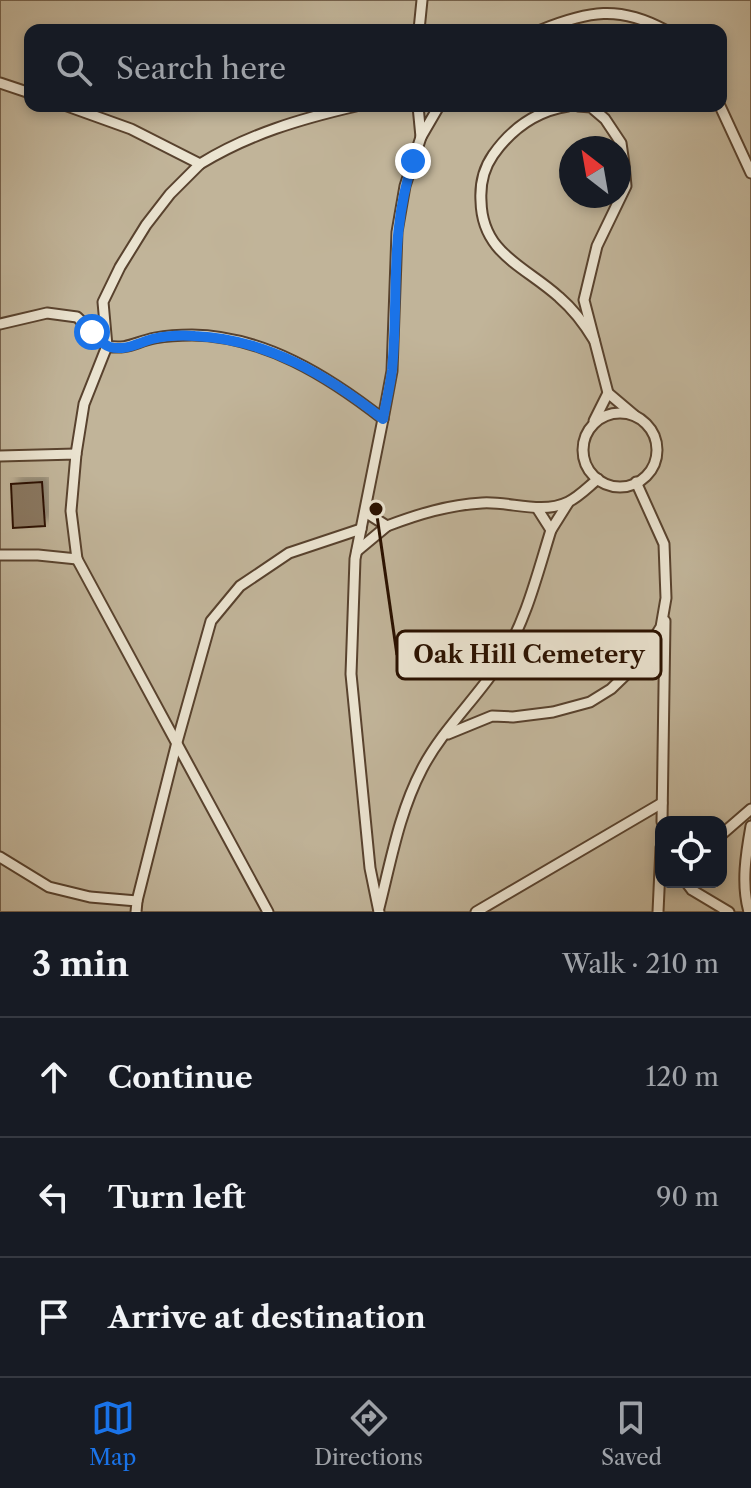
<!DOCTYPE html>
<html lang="en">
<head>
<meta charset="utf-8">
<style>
  :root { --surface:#171b24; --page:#242831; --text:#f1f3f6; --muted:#9ea1a6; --line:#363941; --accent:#1a73e8 }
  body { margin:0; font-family:"Libre Caslon Text",serif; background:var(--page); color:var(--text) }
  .controls { position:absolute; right:24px; bottom:24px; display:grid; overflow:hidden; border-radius:16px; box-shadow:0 4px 12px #0003 }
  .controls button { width:72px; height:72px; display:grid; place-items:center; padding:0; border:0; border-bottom:2px solid var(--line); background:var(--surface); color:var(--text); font:40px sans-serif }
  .compass { position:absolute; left:559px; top:136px; width:72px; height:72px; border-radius:50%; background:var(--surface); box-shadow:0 4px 12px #0003; rotate:329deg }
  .stop { position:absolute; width:24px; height:24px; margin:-18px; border:6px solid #1a73e8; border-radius:50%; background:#fff }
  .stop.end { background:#1a73e8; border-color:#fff; box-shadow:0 2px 8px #0008 }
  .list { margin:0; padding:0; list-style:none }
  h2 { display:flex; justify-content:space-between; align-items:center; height:104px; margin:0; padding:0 32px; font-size:34px }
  h2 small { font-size:26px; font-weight:400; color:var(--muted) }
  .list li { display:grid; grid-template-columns:52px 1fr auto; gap:24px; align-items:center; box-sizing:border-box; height:120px; padding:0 32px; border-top:2px solid var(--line) }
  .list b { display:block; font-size:30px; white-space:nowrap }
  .list em { font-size:26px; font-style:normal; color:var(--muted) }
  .icon { flex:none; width:44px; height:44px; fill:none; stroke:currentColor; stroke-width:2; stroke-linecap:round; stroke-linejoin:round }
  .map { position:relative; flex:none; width:751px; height:912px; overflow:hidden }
  .search { position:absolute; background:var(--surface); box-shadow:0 4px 12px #0003; left:24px; right:24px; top:24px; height:88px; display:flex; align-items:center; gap:20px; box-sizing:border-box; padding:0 28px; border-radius:16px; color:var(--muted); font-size:30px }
  .sheet { height:464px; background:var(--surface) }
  nav { display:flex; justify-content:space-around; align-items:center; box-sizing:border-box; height:112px; border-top:2px solid var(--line); background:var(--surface); font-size:22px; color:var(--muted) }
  nav a { display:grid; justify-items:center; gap:4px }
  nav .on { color:var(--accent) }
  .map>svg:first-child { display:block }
</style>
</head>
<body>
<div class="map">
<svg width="751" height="912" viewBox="0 0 751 912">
  <defs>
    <filter id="shadow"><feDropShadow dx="7" dy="-7" stdDeviation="4" flood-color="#0004"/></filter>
  </defs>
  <rect width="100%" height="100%" fill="#e0d5b8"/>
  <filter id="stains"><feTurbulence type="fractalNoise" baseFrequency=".0025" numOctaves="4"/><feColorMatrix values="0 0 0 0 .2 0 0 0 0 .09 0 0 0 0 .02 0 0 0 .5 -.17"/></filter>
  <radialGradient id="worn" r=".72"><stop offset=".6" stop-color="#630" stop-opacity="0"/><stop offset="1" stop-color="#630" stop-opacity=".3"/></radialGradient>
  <!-- green -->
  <path fill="#c1b499" stroke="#76624c" stroke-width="2" fill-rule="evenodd" d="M0 0H751V912H0ZM30 30H721V106H30ZM571 148H619V196H571ZM661 822H721V882H661Z"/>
  <!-- building -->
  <path fill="#897760" stroke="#2a1100" stroke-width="2" filter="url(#shadow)" d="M42 482 45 526 13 528 11 484Z"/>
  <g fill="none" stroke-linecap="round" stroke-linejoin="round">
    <defs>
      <g id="service">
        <path d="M419 30 422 0"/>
        <path d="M541 30C588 11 619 5 665 30"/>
        <path d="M0 83 30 93"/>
        <path d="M67 106 131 129 200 164C249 134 300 119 356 106"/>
        <path d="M418 106 421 137 439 106"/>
        <path d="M568 106C536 111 512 128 493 155 484 168 480 185 481 201 482 254 525 266 559 297 574 310 584 323 594 340"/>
        <path d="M578 106 591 107 605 119 621 143 624 164 626 186 597 246 584 300 608 393"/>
        <path d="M720 106 751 173"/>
        <path d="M0 324 47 313 77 317 107 346 103 302 120 267 146 225 170 194 200 164"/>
        <circle cx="620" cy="450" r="37"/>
        <path d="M383 419 392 371 397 232 405 186 421 137"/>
        <path d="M594 421 608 393 634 415"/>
        <path d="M76 454 84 404 107 346C128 350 135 342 155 338 166 336 180 335 192 335 264 336 328 376 383 419L355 559 351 674 370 868 379 912"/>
        <path d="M0 456 76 454 71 511 77 559 38 555H0"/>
        <path d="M537 508 551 530 568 503"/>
        <path d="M387 526C419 514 448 505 482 503 510 501 541 515 568 502 579 497 589 486 598 479"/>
        <path d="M357 551 387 526 365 512"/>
        <path d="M77 559 268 912"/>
        <path d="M448 734 492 716 513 717 553 712 590 702 611 689 639 662 661 627 666 598 664 544 636 482"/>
        <path d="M662 822 665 621"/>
        <path d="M721 835 751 809"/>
        <path d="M0 857 49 887 90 897 137 901 136 912"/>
        <path d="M686 882 692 890 729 912"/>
        <path d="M137 901 177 742 211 621 240 586 289 553 361 529"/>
        <path d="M379 908C391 861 399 813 422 769 442 730 477 698 501 661 526 621 537 575 551 530"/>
        <path d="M476 912 662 803"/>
        <path d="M658 912 661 847"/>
        <path d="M749 912C741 884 746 854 751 826"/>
      </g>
    </defs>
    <!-- service casing -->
    <use href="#service" stroke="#58422e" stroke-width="13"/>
    <!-- service -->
    <use href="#service" stroke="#ebe4d1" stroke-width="9"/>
  </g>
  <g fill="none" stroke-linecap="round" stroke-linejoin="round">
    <!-- route -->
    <path stroke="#1a73e8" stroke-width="10" d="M92 332C97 337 103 345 110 347 125 351 138 343 152 339 165 336 181 335 195 336 267 339 328 376 383 419 386 403 390 386 392 370 399 297 389 233 413 161"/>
  </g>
  <!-- callouts -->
  <path fill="none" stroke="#2a1100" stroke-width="3" d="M376 509L397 655"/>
  <circle fill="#2a1100" stroke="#ebe4d1" stroke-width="3" cx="376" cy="509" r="8"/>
  <rect fill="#ebe4d1" stroke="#2a1100" stroke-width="3" x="397" y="631" width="264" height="48" rx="8"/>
  <g font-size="24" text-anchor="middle" font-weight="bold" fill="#2a1100">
    <text x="529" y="663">Oak Hill Cemetery</text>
  </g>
  <rect width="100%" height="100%" filter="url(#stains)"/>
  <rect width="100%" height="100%" fill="url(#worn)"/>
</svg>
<div class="controls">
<button><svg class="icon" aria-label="locate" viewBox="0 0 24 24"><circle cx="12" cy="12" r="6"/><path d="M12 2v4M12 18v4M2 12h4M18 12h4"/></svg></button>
</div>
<svg class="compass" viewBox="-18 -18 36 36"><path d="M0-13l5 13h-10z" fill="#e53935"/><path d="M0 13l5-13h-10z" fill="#9ea1a6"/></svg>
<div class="stop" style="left:92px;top:332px"></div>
<div class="stop end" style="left:413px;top:161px"></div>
<div class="search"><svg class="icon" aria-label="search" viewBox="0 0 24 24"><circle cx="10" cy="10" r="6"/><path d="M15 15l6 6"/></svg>Search here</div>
</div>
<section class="sheet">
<h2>3 min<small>Walk · 210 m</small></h2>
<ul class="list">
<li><svg class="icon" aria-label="ahead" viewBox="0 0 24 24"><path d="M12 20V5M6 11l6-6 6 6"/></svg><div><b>Continue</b></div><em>120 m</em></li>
<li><svg class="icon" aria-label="left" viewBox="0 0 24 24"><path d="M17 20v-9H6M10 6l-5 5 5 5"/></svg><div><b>Turn left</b></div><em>90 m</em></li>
<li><svg class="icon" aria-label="arrive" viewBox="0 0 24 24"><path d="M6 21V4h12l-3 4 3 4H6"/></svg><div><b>Arrive at destination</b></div></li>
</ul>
</section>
<nav>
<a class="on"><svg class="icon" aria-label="map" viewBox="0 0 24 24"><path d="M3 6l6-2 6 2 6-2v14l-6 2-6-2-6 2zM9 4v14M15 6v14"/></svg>Map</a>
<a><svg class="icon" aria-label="directions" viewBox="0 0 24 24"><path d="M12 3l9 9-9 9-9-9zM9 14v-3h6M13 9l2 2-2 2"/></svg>Directions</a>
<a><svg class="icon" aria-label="saved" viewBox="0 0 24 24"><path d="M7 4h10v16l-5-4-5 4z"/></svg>Saved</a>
</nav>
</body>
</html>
